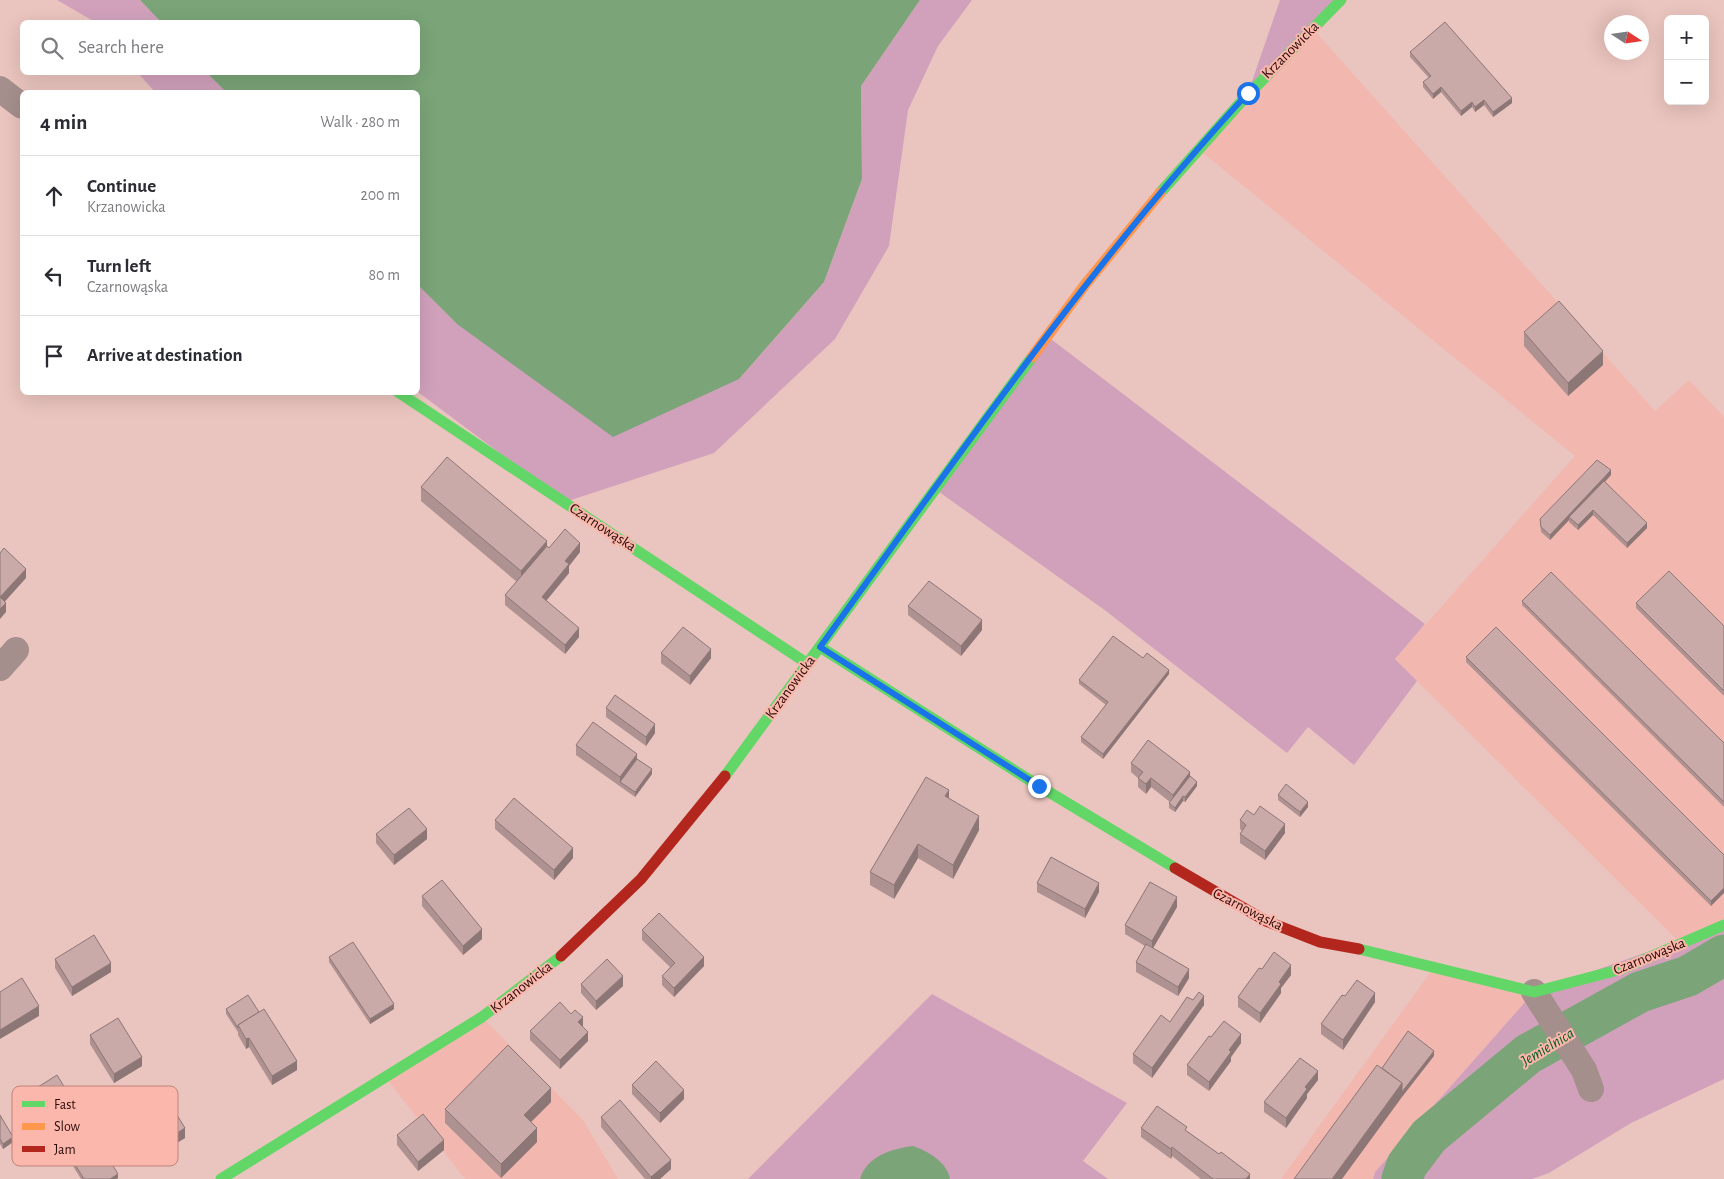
<!DOCTYPE html>
<html lang="en">
<head>
<meta charset="utf-8">
<style>
  :root { --surface:#fff; --page:#f2f2f3; --text:#2b2b33; --muted:#7c7c81; --line:#e1e1e2 }
  body { margin:0; font-family:"Alegreya Sans",sans-serif; background:var(--page); color:var(--text) }
  .controls { position:absolute; right:15px; top:15px; display:grid; overflow:hidden; border-radius:8px; box-shadow:0 5px 20px #0002 }
  .controls button { width:45px; height:45px; display:grid; place-items:center; padding:0; border:0; border-bottom:1px solid var(--line); background:var(--surface); color:var(--text); font:25px sans-serif }
  .compass { position:absolute; left:1604px; top:15px; width:45px; height:45px; border-radius:50%; background:var(--surface); box-shadow:0 5px 20px #0002; rotate:102deg }
  .stop { position:absolute; width:15px; height:15px; margin:-11px; border:4px solid #1a73e8; border-radius:50%; background:#fff }
  .stop.end { background:#1a73e8; border-color:#fff; box-shadow:0 1px 5px #0008 }
  .list { margin:0; padding:0; list-style:none }
  h2 { display:flex; justify-content:space-between; align-items:center; height:65px; margin:0; padding:0 20px; font-size:21px }
  h2 small { font-size:16px; font-weight:400; color:var(--muted) }
  .list li { display:grid; grid-template-columns:32px 1fr auto; gap:15px; align-items:center; box-sizing:border-box; height:80px; padding:0 20px; border-top:1px solid var(--line) }
  .list b { display:block; font-size:19px; white-space:nowrap }
  .list p { margin:0; font-size:16px; white-space:nowrap; color:var(--muted) }
  .list em { font-size:16px; font-style:normal; color:var(--muted) }
  .icon { flex:none; width:28px; height:28px; fill:none; stroke:currentColor; stroke-width:2; stroke-linecap:round; stroke-linejoin:round }
  .map { position:relative; flex:none; width:1724px; height:1179px; overflow:hidden }
  .search { position:absolute; background:var(--surface); box-shadow:0 5px 20px #0002; left:20px; top:20px; width:400px; height:55px; display:flex; align-items:center; gap:12px; box-sizing:border-box; padding:0 18px; border-radius:8px; color:var(--muted); font-size:19px }
  .panel { position:absolute; background:var(--surface); box-shadow:0 5px 20px #0002; left:20px; top:90px; width:400px; height:305px; border-radius:8px }
  .map>svg:first-child { display:block }
</style>
</head>
<body>
<div class="map">
<svg width="1724" height="1179" viewBox="0 0 1724 1179">
  <rect width="100%" height="100%" fill="#eac4be"/>
  <!-- built -->
  <g fill="#f2b7af">
    <path d="M1312 28 1655 411 1689 380 1724 417V925L1681 944 1395 659 1575 456 1197 148Z"/>
    <path d="M1435 966 1534 992 1375 1172 1373 1179H1281Z"/>
    <path d="M482 1017 583 1120 618 1179H465L386 1078Z"/>
  </g>
  <!-- green -->
  <g fill="#d1a1bc">
    <path d="M57 0H140L161 22H95Z"/>
    <path d="M920 0H972L938 46 908 110 889 246 835 339 714 453 565 502 418 392V285L457 324 739 379 824 282 862 179 861 86Z"/>
    <path d="M1280 0H1341L1248 93Z"/>
    <path d="M138 73H207L226 92H155Z"/>
    <path d="M1047 336 1425 624 1395 659 1417 681 1354 765 1308 727 1287 753 1106 611 935 489Z"/>
    <path d="M1724 925V1079L1631 1123 1549 1173 1532 1179H1373L1375 1172 1534 992Z"/>
    <path d="M932 994 1127 1103 1083 1161 1108 1179H748Z"/>
  </g>
  <!-- water -->
  <g fill="#7ba478">
    <path d="M140 0H920L861 86 862 179 824 282 739 379 613 437 457 324 418 285V92H226L207 73 418 72V22H161Z"/>
    <path d="M913 1146C928 1151 947 1162 950 1179H860C867 1156 891 1149 913 1146Z"/>
  </g>
  <g fill="none" stroke-linecap="round" stroke-linejoin="round">
    <!-- river -->
    <path stroke="#7ba478" stroke-width="41" d="M1402 1179 1407 1165 1429 1136 1528 1054 1640 992 1688 976 1724 955"/>
    <!-- street -->
    <g stroke="#a48f8c" stroke-width="26">
      <path d="M0 89 22 106"/>
      <path d="M0 668 16 650"/>
      <path d="M1534 992 1584 1070 1591 1089"/>
    </g>
    <!-- fast -->
    <g stroke="#63d668" stroke-width="11">
      <path d="M1160 193 1240 103 1341 0"/>
      <path d="M398 392 808 664"/>
      <path d="M820 647 1039 786 1175 868"/>
      <path d="M725 776 1032 357"/>
      <path d="M1359 949 1534 992 1622 969 1724 925"/>
      <path d="M221 1179 482 1017 561 956"/>
    </g>
    <!-- slow -->
    <path stroke="#ff974d" stroke-width="11" d="M1032 357 1084 286 1160 193"/>
    <!-- jam -->
    <g stroke="#b3261e" stroke-width="11">
      <path d="M1175 868 1266 921 1320 942 1359 949"/>
      <path d="M561 956 641 879 725 776"/>
    </g>
  </g>
  <!-- wall -->
  <g fill="#ae9191">
    <path d="M1410 52 1512 103 1493 117 1484 105 1475 112 1472 107 1461 116 1441 92 1433 99 1423 87V82L1429 78 1410 57Z"/>
    <path d="M1524 332 1603 365 1568 396 1524 346Z"/>
    <path d="M1611 475 1605 482 1647 528 1627 548 1593 515 1578 530 1569 522V520L1550 540 1541 532 1540 519Z"/>
    <path d="M421 487 547 546 549 548 580 552 569 566V573L546 600 579 637 565 654 505 605V595L517 582 421 501Z"/>
    <path d="M1522 601 1724 743V807L1522 605Z"/>
    <path d="M1636 603 1724 626V696L1636 608Z"/>
    <path d="M908 606 982 630 961 656 908 615Z"/>
    <path d="M661 653 711 658 690 685 661 663Z"/>
    <path d="M1466 657 1724 855 1711 906 1466 662Z"/>
    <path d="M1143 658 1169 674 1103 759 1081 742V737L1106 705 1079 684V680Z"/>
    <path d="M606 708 655 733 646 746 606 717Z"/>
    <path d="M576 745 637 759 652 774 635 797 576 755Z"/>
    <path d="M1131 763 1190 776 1197 786 1185 802 1183 801 1175 812 1169 808V803L1170 802 1151 787 1146 794 1138 787V778L1131 772Z"/>
    <path d="M1278 795 1308 807 1300 817 1278 800Z"/>
    <path d="M949 799 979 830 953 879 918 858 894 899 870 885V872Z"/>
    <path d="M1254 815 1285 833 1265 860 1240 843V834L1242 831 1240 829V820Z"/>
    <path d="M495 820 573 858 554 880 495 829Z"/>
    <path d="M376 834 427 839 394 865 376 843Z"/>
    <path d="M1037 883 1099 892 1085 918 1037 892Z"/>
    <path d="M422 896 482 939 463 955 422 906Z"/>
    <path d="M1177 907 1153 948 1189 978 1178 996 1136 972V962L1145 946 1125 934V925Z"/>
    <path d="M642 930 704 966 674 997 662 985V976L670 967 642 940Z"/>
    <path d="M329 957 394 1009 370 1024 329 962Z"/>
    <path d="M55 959 111 972 72 996 55 968Z"/>
    <path d="M1262 969 1291 975 1281 988V993L1260 1023 1238 1007V997Z"/>
    <path d="M581 984 623 986 596 1010 581 993Z"/>
    <path d="M1345 996 1375 1002 1343 1050 1321 1034V1024Z"/>
    <path d="M1193 1000 1204 1005 1152 1078 1133 1063V1054L1170 1022Z"/>
    <path d="M226 1009 297 1070 272 1085 249 1047 246 1049 238 1035V1032L226 1014Z"/>
    <path d="M571 1014 583 1027 588 1041 560 1069 530 1040V1031Z"/>
    <path d="M90 1035 142 1066 114 1083 90 1044Z"/>
    <path d="M1211 1037 1241 1043 1231 1057V1061L1209 1091 1187 1075V1065Z"/>
    <path d="M1318 1080 1307 1094V1098L1286 1128 1264 1112V1102Z"/>
    <path d="M632 1085 684 1099 660 1123 632 1094Z"/>
    <path d="M30 1092 118 1178 81 1179 30 1097Z"/>
    <path d="M551 1102 531 1122 537 1142 501 1178 445 1123V1109Z"/>
    <path d="M133 1106 185 1138 157 1155 133 1116Z"/>
    <path d="M0 1115 13 1142 3 1149 0 1144Z"/>
    <path d="M601 1117 671 1169 660 1179H645L601 1127Z"/>
    <path d="M1141 1128 1187 1131 1250 1179H1201L1172 1156 1171 1159 1141 1137Z"/>
    <path d="M397 1135 444 1150 418 1171 397 1145Z"/>
  </g>
  <!-- shaded-wall -->
  <g fill="#8d7676">
    <path d="M1441 87V92L1433 99V94Z"/>
    <path d="M1512 98V103L1493 117V112Z"/>
    <path d="M1484 100V105L1475 112V107Z"/>
    <path d="M1472 102V107L1461 116V111Z"/>
    <path d="M1603 351V365L1568 396V383Z"/>
    <path d="M1611 470V475L1570 518 1569 517V520L1550 540V535Z"/>
    <path d="M1593 510V515L1578 530V525Z"/>
    <path d="M1647 523V528L1627 548V543Z"/>
    <path d="M547 541V555L521 585V571Z"/>
    <path d="M580 543V552L569 566V573L542 606V597L565 561Z"/>
    <path d="M26 569V578L0 607V597Z"/>
    <path d="M6 603V612L0 619V609Z"/>
    <path d="M982 620V630L961 656V646Z"/>
    <path d="M579 628V637L565 654V645Z"/>
    <path d="M711 649V658L690 685V676Z"/>
    <path d="M1169 670V674L1103 759V754Z"/>
    <path d="M655 724V733L646 746V737Z"/>
    <path d="M637 754V764L620 782V777Z"/>
    <path d="M652 769V774L635 797V792Z"/>
    <path d="M1190 772V781L1173 804V795Z"/>
    <path d="M1151 778V787L1146 794V784Z"/>
    <path d="M1197 782V786L1185 802V797Z"/>
    <path d="M949 790V804L945 796Z"/>
    <path d="M1183 796V801L1175 812V808Z"/>
    <path d="M1308 802V807L1300 817V812Z"/>
    <path d="M979 816V830L953 879V865Z"/>
    <path d="M1285 824V833L1265 860V851Z"/>
    <path d="M427 829V839L394 865V855Z"/>
    <path d="M918 844V858L894 899V885Z"/>
    <path d="M573 848V858L554 880V870Z"/>
    <path d="M1099 883V892L1085 918V909Z"/>
    <path d="M1724 888V893L1711 906V901Z"/>
    <path d="M1177 897V907L1152 950V941Z"/>
    <path d="M482 929V939L463 955V946Z"/>
    <path d="M704 957V966L674 997V988Z"/>
    <path d="M111 963V972L72 996V987Z"/>
    <path d="M1291 965V975L1281 988V993L1260 1023V1013L1279 982Z"/>
    <path d="M1189 969V978L1178 996V987Z"/>
    <path d="M623 976V986L596 1010V1001Z"/>
    <path d="M1375 993V1002L1343 1050V1040Z"/>
    <path d="M1204 996V1005L1152 1078V1068Z"/>
    <path d="M394 1004V1009L370 1024V1019Z"/>
    <path d="M39 1006V1016L0 1039V1030Z"/>
    <path d="M583 1017V1027L578 1022Z"/>
    <path d="M588 1032V1041L560 1069V1060Z"/>
    <path d="M1241 1034V1043L1231 1057V1061L1209 1091V1082L1229 1050Z"/>
    <path d="M249 1038V1047L246 1049V1039Z"/>
    <path d="M1434 1051V1056L1402 1097 1342 1179H1332L1402 1083Z"/>
    <path d="M142 1057V1066L114 1083V1074Z"/>
    <path d="M297 1061V1070L272 1085V1076Z"/>
    <path d="M1318 1071V1080L1307 1094V1098L1286 1128V1118L1305 1087Z"/>
    <path d="M551 1088V1102L524 1129V1115Z"/>
    <path d="M684 1090V1099L660 1123V1113Z"/>
    <path d="M185 1128V1138L157 1155V1146Z"/>
    <path d="M537 1128V1142L501 1178V1164Z"/>
    <path d="M13 1137V1142L3 1149V1144Z"/>
    <path d="M444 1140V1150L418 1171V1162Z"/>
    <path d="M1172 1147V1156L1171 1159V1149Z"/>
    <path d="M671 1160V1169L660 1179H651V1177Z"/>
    <path d="M118 1174V1178L117 1179H110Z"/>
    <path d="M1250 1174V1179H1246Z"/>
  </g>
  <!-- building -->
  <g fill="#caa9a9" stroke="#8d7676">
    <path d="M1445 22 1512 98 1493 112 1484 100 1475 107 1472 102 1461 111 1441 87 1433 94 1423 82 1431 76 1410 52Z"/>
    <path d="M1559 301 1603 351 1568 383 1524 332Z"/>
    <path d="M447 457 547 541 521 571 421 487Z"/>
    <path d="M1597 460 1611 470 1550 535 1541 527 1540 519Z"/>
    <path d="M1604 481 1647 523 1627 543 1593 510 1578 525 1569 517Z"/>
    <path d="M565 529 580 543 565 561 569 564 542 597 579 628 565 645 505 595 547 546 549 548Z"/>
    <path d="M4 548 26 569 0 597 6 603 0 609V553Z"/>
    <path d="M1669 571 1724 626V691L1636 603Z"/>
    <path d="M1551 572 1724 743V802L1522 601Z"/>
    <path d="M929 581 982 620 961 646 908 606Z"/>
    <path d="M683 627 711 649 690 676 661 653Z"/>
    <path d="M1496 627 1724 855V888L1711 901 1466 657Z"/>
    <path d="M1113 636 1143 658 1147 653 1169 670 1103 754 1081 737 1108 702 1079 680Z"/>
    <path d="M615 695 655 724 646 737 606 708Z"/>
    <path d="M593 722 637 754 620 777 576 745Z"/>
    <path d="M1148 740 1190 772 1173 795 1151 778 1146 784 1138 778 1143 772 1131 763Z"/>
    <path d="M637 759 652 769 635 792 620 782Z"/>
    <path d="M1190 776 1197 782 1185 797 1183 796 1175 808 1169 803Z"/>
    <path d="M926 777 949 790 945 796 979 816 953 865 918 844 894 885 870 872Z"/>
    <path d="M1286 784 1308 802 1300 812 1278 795Z"/>
    <path d="M514 798 573 848 554 870 495 820Z"/>
    <path d="M1260 806 1285 824 1265 851 1240 834 1246 825 1240 820 1247 810 1254 815Z"/>
    <path d="M409 808 427 829 394 855 376 834Z"/>
    <path d="M1051 857 1099 883 1085 909 1037 883Z"/>
    <path d="M442 880 482 929 463 946 422 896Z"/>
    <path d="M1150 882 1177 897 1152 941 1125 925Z"/>
    <path d="M659 913 704 957 674 988 662 976 675 963 642 930Z"/>
    <path d="M94 935 111 963 72 987 55 959Z"/>
    <path d="M353 942 394 1004 370 1019 329 957Z"/>
    <path d="M1146 944 1189 969 1178 987 1136 962Z"/>
    <path d="M1274 952 1291 965 1279 982 1281 984 1260 1013 1238 997 1259 968 1262 969Z"/>
    <path d="M607 959 623 976 596 1001 581 984Z"/>
    <path d="M22 978 39 1006 0 1030V992Z"/>
    <path d="M1357 980 1375 993 1343 1040 1321 1024 1342 995 1345 996Z"/>
    <path d="M1199 992 1204 996 1152 1068 1133 1054 1161 1015 1170 1022 1187 997 1193 1000Z"/>
    <path d="M248 995 259 1012 238 1025V1028L226 1009Z"/>
    <path d="M560 1002 571 1014 575 1010 583 1017 578 1022 588 1032 560 1060 530 1031Z"/>
    <path d="M264 1009 297 1061 272 1076 249 1038 246 1039 238 1025Z"/>
    <path d="M118 1018 142 1057 114 1074 90 1035Z"/>
    <path d="M1224 1021 1241 1034 1229 1050 1231 1052 1209 1082 1187 1065 1209 1036 1211 1037Z"/>
    <path d="M1408 1031 1434 1051 1402 1092V1083L1382 1068Z"/>
    <path d="M508 1045 551 1088 524 1115 537 1128 501 1164 445 1109Z"/>
    <path d="M1300 1058 1318 1071 1305 1087 1307 1089 1286 1118 1264 1102Z"/>
    <path d="M656 1061 684 1090 660 1113 632 1085Z"/>
    <path d="M1377 1065 1402 1083 1332 1179H1294Z"/>
    <path d="M57 1075 118 1174 110 1179H84L30 1092Z"/>
    <path d="M161 1089 185 1128 157 1146 133 1106Z"/>
    <path d="M620 1100 671 1160 651 1177 601 1117Z"/>
    <path d="M1157 1106 1187 1127 1185 1130 1219 1154 1221 1152 1250 1174 1246 1179H1213L1172 1147 1171 1149 1141 1128Z"/>
    <path d="M423 1114 444 1140 418 1162 397 1135Z"/>
    <path d="M0 1115 13 1137 3 1144 0 1139Z"/>
  </g>
  <g fill="none" stroke-linecap="round" stroke-linejoin="round">
    <!-- route -->
    <path stroke="#1a73e8" stroke-width="6" d="M1039 786 820 647C957 458 1089 265 1248 93"/>
  </g>
  <g text-anchor="middle" stroke-width="4" stroke-linejoin="round" paint-order="stroke">
    <!-- street labels -->
    <g font-size="15" fill="#2a0b08" stroke="#fcb7ac">
      <text transform="translate(1290 50) rotate(-45)" y="5">Krzanowicka</text>
      <text transform="translate(603 527) rotate(33)" y="5">Czarnowąska</text>
      <text transform="translate(790 687) rotate(-54)" y="5">Krzanowicka</text>
      <text transform="translate(1248 909) rotate(27)" y="5">Czarnowąska</text>
      <text transform="translate(1649 956) rotate(-22)" y="5">Czarnowąska</text>
      <text transform="translate(521 987) rotate(-38)" y="5">Krzanowicka</text>
    </g>
    <!-- water labels -->
    <g font-size="16" font-style="italic" fill="#025d23" stroke="#fcb7ac">
      <text transform="translate(1547 1046) rotate(-31)" y="6">Jemielnica</text>
    </g>
  </g>
  <!-- legend -->
  <rect x="12" y="1086" width="166" height="80" rx="8" fill="#fcb7ac" stroke="#bd837b" stroke-width="1"/>
  <rect x="22" y="1101" width="23" height="6" fill="#63d668"/>
  <rect x="22" y="1123" width="23" height="7" fill="#ff974d"/>
  <rect x="22" y="1146" width="23" height="6" fill="#b3261e"/>
  <g font-size="14" fill="#2a0b08">
    <text x="54" y="1109">Fast</text>
    <text x="54" y="1131">Slow</text>
    <text x="54" y="1154">Jam</text>
  </g>
</svg>
<div class="controls">
<button>+</button>
<button>−</button>
</div>
<svg class="compass" viewBox="-18 -18 36 36"><path d="M0-13l5 13h-10z" fill="#e53935"/><path d="M0 13l5-13h-10z" fill="#7c7c81"/></svg>
<div class="stop" style="left:1248px;top:93px"></div>
<div class="stop end" style="left:1039px;top:786px"></div>
<div class="search"><svg class="icon" aria-label="search" viewBox="0 0 24 24"><circle cx="10" cy="10" r="6"/><path d="M15 15l6 6"/></svg>Search here</div>
<section class="panel">
<h2>4 min<small>Walk · 280 m</small></h2>
<ul class="list">
<li><svg class="icon" aria-label="ahead" viewBox="0 0 24 24"><path d="M12 20V5M6 11l6-6 6 6"/></svg><div><b>Continue</b><p>Krzanowicka</p></div><em>200 m</em></li>
<li><svg class="icon" aria-label="left" viewBox="0 0 24 24"><path d="M17 20v-9H6M10 6l-5 5 5 5"/></svg><div><b>Turn left</b><p>Czarnowąska</p></div><em>80 m</em></li>
<li><svg class="icon" aria-label="arrive" viewBox="0 0 24 24"><path d="M6 21V4h12l-3 4 3 4H6"/></svg><div><b>Arrive at destination</b></div></li>
</ul>
</section>
</div>
</body>
</html>
